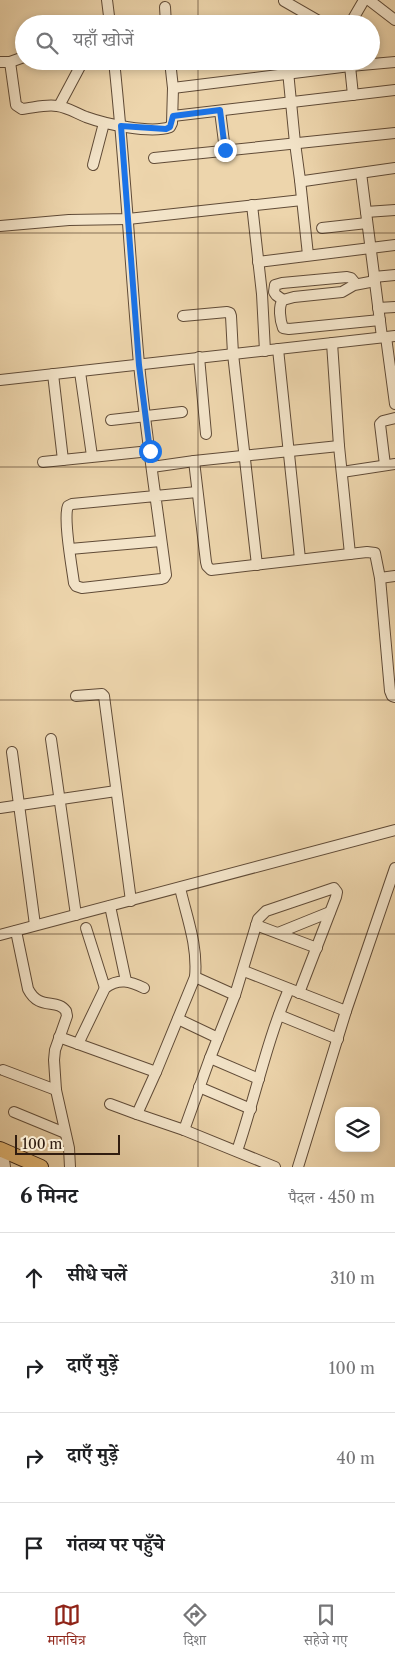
<!DOCTYPE html>
<html lang="hi">
<head>
<meta charset="utf-8">
<style>
  :root { --surface:#fff; --page:#f6f6f6; --text:#202124; --muted:#757577; --line:#e0e0e0; --accent:#8f2418 }
  body { margin:0; font-family:"Libre Caslon Text","Noto Serif Devanagari",serif; background:var(--page); color:var(--text) }
  .controls { position:absolute; right:15px; bottom:15px; display:grid; overflow:hidden; border-radius:10px; box-shadow:0 2px 8px #0003 }
  .controls button { width:45px; height:45px; display:grid; place-items:center; padding:0; border:0; border-bottom:1px solid var(--line); background:var(--surface); color:var(--text); font:25px sans-serif }
  .scale { position:absolute; left:15px; bottom:12px; width:105px; box-sizing:border-box; padding-left:5px; border:2px solid #311d10; border-top:0; font-size:14px; line-height:18px; white-space:nowrap; color:#311d10; -webkit-text-stroke:4px #f3e4c9; paint-order:stroke }
  .stop { position:absolute; width:15px; height:15px; margin:-11px; border:4px solid #1a73e8; border-radius:50%; background:#fff }
  .stop.end { background:#1a73e8; border-color:#fff; box-shadow:0 1px 5px #0008 }
  .list { margin:0; padding:0; list-style:none }
  h2 { display:flex; justify-content:space-between; align-items:center; height:65px; margin:0; padding:0 20px; font-size:21px }
  h2 small { font-size:16px; font-weight:400; color:var(--muted) }
  .list li { display:grid; grid-template-columns:32px 1fr auto; gap:15px; align-items:center; box-sizing:border-box; height:90px; padding:0 20px; border-top:1px solid var(--line) }
  .list b { display:block; font-size:19px; white-space:nowrap }
  .list em { font-size:16px; font-style:normal; color:var(--muted) }
  .icon { flex:none; width:28px; height:28px; fill:none; stroke:currentColor; stroke-width:2; stroke-linecap:round; stroke-linejoin:round }
  .map { position:relative; flex:none; width:395px; height:1167px; overflow:hidden }
  .search { position:absolute; background:var(--surface); box-shadow:0 2px 8px #0003; left:15px; right:15px; top:15px; height:55px; display:flex; align-items:center; gap:12px; box-sizing:border-box; padding:0 18px; border-radius:28px; color:var(--muted); font-size:19px }
  .sheet { height:425px; background:var(--surface) }
  nav { display:flex; justify-content:space-around; align-items:center; box-sizing:border-box; height:70px; border-top:1px solid var(--line); background:var(--surface); font-size:14px; color:var(--muted) }
  nav a { display:grid; justify-items:center; gap:2px }
  nav .on { color:var(--accent) }
  .map>svg:first-child { display:block }
</style>
</head>
<body>
<div class="map">
<svg width="395" height="1167" viewBox="0 0 395 1167">
  <rect width="100%" height="100%" fill="#edd5ac"/>
  <filter id="stains"><feTurbulence type="fractalNoise" baseFrequency=".004" numOctaves="4"/><feColorMatrix values="0 0 0 0 .2 0 0 0 0 .09 0 0 0 0 .02 0 0 0 .5 -.17"/></filter>
  <radialGradient id="worn" r=".72"><stop offset=".6" stop-color="#630" stop-opacity="0"/><stop offset="1" stop-color="#630" stop-opacity=".3"/></radialGradient>
  <g fill="none" stroke-linecap="round" stroke-linejoin="round">
    <defs>
      <g id="minor">
        <path d="M107 0 110 24"/>
        <path d="M369 0 395 20"/>
        <path d="M284 1 324 24"/>
        <path d="M165 7 166 24"/>
        <path d="M350 24 364 0"/>
        <path d="M114 61C125 162 130 263 139 364 146 434 157 505 166 575L164 578 161 579 82 588 76 586 74 583C72 568 63 518 68 506L72 504 197 492"/>
        <path d="M287 61 295 143 300 180 304 181 395 168"/>
        <path d="M0 62H10L24 57"/>
        <path d="M10 62 16 105 22 109C33 108 46 104 57 106 67 107 76 113 86 117 105 124 151 134 170 127L172 123 173 88 170 61"/>
        <path d="M350 66 353 95"/>
        <path d="M173 88 350 66 395 62"/>
        <path d="M59 106 83 61"/>
        <path d="M220 111 225 150"/>
        <path d="M173 116 395 90"/>
        <path d="M154 158 395 133"/>
        <path d="M93 165 104 123"/>
        <path d="M361 173 382 337"/>
        <path d="M300 180 308 255"/>
        <path d="M252 205 262 294 265 351"/>
        <path d="M366 212 395 210"/>
        <path d="M0 226 69 220 128 219 302 200"/>
        <path d="M322 228 367 223"/>
        <path d="M258 262 395 245"/>
        <path d="M374 277 395 275"/>
        <path d="M375 281 354 285 342 292 294 297 283 300C278 306 280 320 283 328L289 329 380 320"/>
        <path d="M283 300 276 295 274 292 275 285 282 283 347 277 351 278 356 284"/>
        <path d="M378 308 395 307"/>
        <path d="M183 316 227 312 230 313 231 316 233 354 257 565"/>
        <path d="M386 337 395 404"/>
        <path d="M332 343 339 446 350 554"/>
        <path d="M278 349 300 559"/>
        <path d="M199 357 206 434"/>
        <path d="M80 372 92 456"/>
        <path d="M53 374 63 460"/>
        <path d="M0 380 395 336"/>
        <path d="M111 420 182 412"/>
        <path d="M194 461 206 562 207 566 211 570 367 552 375 553 380 578 390 691 392 696 395 697"/>
        <path d="M43 462 150 451"/>
        <path d="M385 465 380 424 383 421 395 418"/>
        <path d="M152 467 194 461 339 446"/>
        <path d="M342 472 395 464"/>
        <path d="M70 549 161 541"/>
        <path d="M380 578 395 576"/>
        <path d="M76 696 102 694 104 696 131 901"/>
        <path d="M51 739 76 915"/>
        <path d="M12 752 35 925"/>
        <path d="M0 808 116 791"/>
        <path d="M110 906 126 981"/>
        <path d="M256 925 317 948"/>
        <path d="M86 928 105 988"/>
        <path d="M16 931 28 989C39 1011 57 998 66 1011L67 1016 55 1050 54 1060 56 1090 69 1148 70 1167"/>
        <path d="M278 933 330 912"/>
        <path d="M0 935 395 830"/>
        <path d="M244 971 346 1011"/>
        <path d="M195 977 235 995"/>
        <path d="M279 1015 338 1039"/>
        <path d="M178 1019 218 1038"/>
        <path d="M59 1037 156 1072"/>
        <path d="M78 1044 105 988C119 978 130 981 144 988"/>
        <path d="M210 1058 259 1079"/>
        <path d="M3 1070 56 1090"/>
        <path d="M199 1087 251 1109"/>
        <path d="M110 1104 137 1114 156 1072 195 977C198 946 187 918 180 888"/>
        <path d="M14 1112 65 1133"/>
        <path d="M137 1114 184 1130 275 1167"/>
        <path d="M184 1130 210 1058 235 995 258 919 266 911 334 888 337 892 336 897 299 993"/>
        <path d="M237 1151C255 1098 267 1040 289 989"/>
        <path d="M4 1160 5 1167"/>
        <path d="M298 1167 346 1011 395 868"/>
      </g>
      <path id="major" d="M0 1149 41 1167"/>
    </defs>
    <!-- minor casing -->
    <use href="#minor" stroke="#604b37" stroke-width="12"/>
    <!-- major casing -->
    <use href="#major" stroke="#311d10" stroke-width="16"/>
    <!-- minor -->
    <use href="#minor" stroke="#f3e4c9" stroke-width="10"/>
    <!-- major -->
    <use href="#major" stroke="#e6ba76" stroke-width="14"/>
  </g>
  <g fill="none" stroke-linecap="round" stroke-linejoin="round">
    <!-- route -->
    <path stroke="#1a73e8" stroke-width="6" d="M150 451 139 365 121 126 166 129 170 127 173 116 220 110 225 150"/>
  </g>
  <!-- grid -->
  <path fill="none" stroke="#311d10" stroke-width="1" stroke-opacity="0.55" d="M198 0V24M198 61V1167M0 233H395M0 467H395M0 700H395M0 934H395"/>
  <rect width="100%" height="100%" filter="url(#stains)"/>
  <rect width="100%" height="100%" fill="url(#worn)"/>
</svg>
<div class="controls">
<button><svg class="icon" aria-label="layers" viewBox="0 0 24 24"><path d="M12 4l9 5-9 5-9-5zM3 14l9 5 9-5"/></svg></button>
</div>
<div class="scale">100 m</div>
<div class="stop" style="left:150px;top:451px"></div>
<div class="stop end" style="left:225px;top:150px"></div>
<div class="search"><svg class="icon" aria-label="search" viewBox="0 0 24 24"><circle cx="10" cy="10" r="6"/><path d="M15 15l6 6"/></svg>यहाँ खोजें</div>
</div>
<section class="sheet">
<h2>6 मिनट<small>पैदल · 450 m</small></h2>
<ul class="list">
<li><svg class="icon" aria-label="ahead" viewBox="0 0 24 24"><path d="M12 20V5M6 11l6-6 6 6"/></svg><div><b>सीधे चलें</b></div><em>310 m</em></li>
<li><svg class="icon" aria-label="right" viewBox="0 0 24 24"><path d="M7 20v-9h11M14 6l5 5-5 5"/></svg><div><b>दाएँ मुड़ें</b></div><em>100 m</em></li>
<li><svg class="icon" aria-label="right" viewBox="0 0 24 24"><path d="M7 20v-9h11M14 6l5 5-5 5"/></svg><div><b>दाएँ मुड़ें</b></div><em>40 m</em></li>
<li><svg class="icon" aria-label="arrive" viewBox="0 0 24 24"><path d="M6 21V4h12l-3 4 3 4H6"/></svg><div><b>गंतव्य पर पहुँचे</b></div></li>
</ul>
</section>
<nav>
<a class="on"><svg class="icon" aria-label="map" viewBox="0 0 24 24"><path d="M3 6l6-2 6 2 6-2v14l-6 2-6-2-6 2zM9 4v14M15 6v14"/></svg>मानचित्र</a>
<a><svg class="icon" aria-label="directions" viewBox="0 0 24 24"><path d="M12 3l9 9-9 9-9-9zM9 14v-3h6M13 9l2 2-2 2"/></svg>दिशा</a>
<a><svg class="icon" aria-label="saved" viewBox="0 0 24 24"><path d="M7 4h10v16l-5-4-5 4z"/></svg>सहेजे गए</a>
</nav>
</body>
</html>
